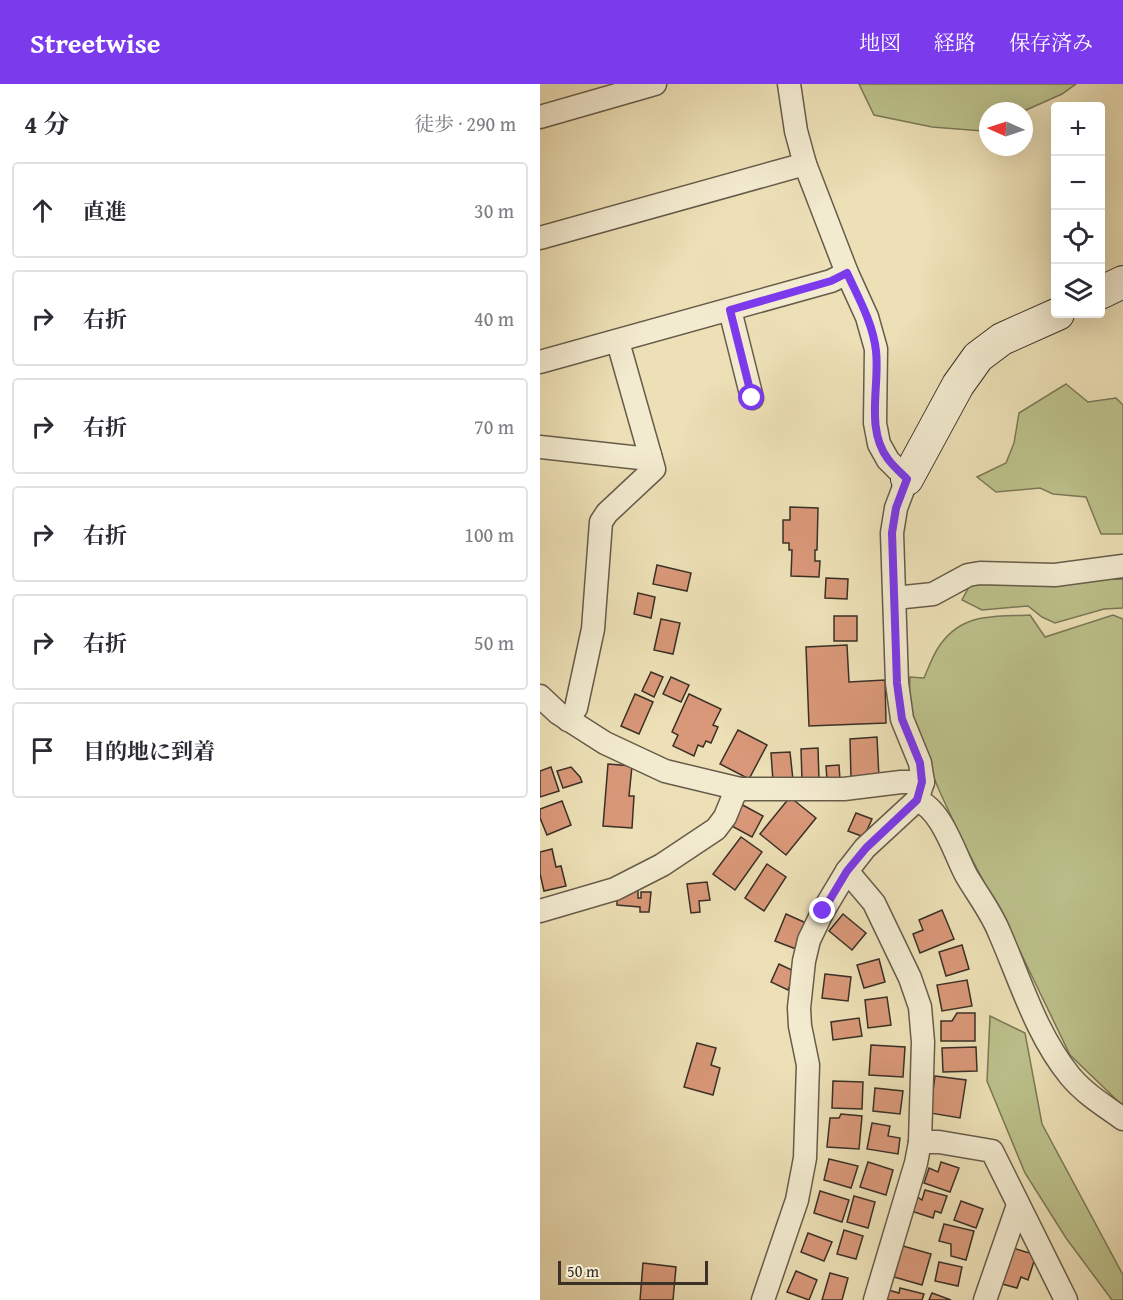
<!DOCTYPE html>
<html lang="ja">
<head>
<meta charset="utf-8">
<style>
  :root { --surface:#fff; --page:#f2f2f3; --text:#2b2b33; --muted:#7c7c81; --line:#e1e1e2; --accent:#7c3aed }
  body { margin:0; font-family:"Gentium Book Plus","Noto Serif JP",serif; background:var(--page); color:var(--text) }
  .controls { position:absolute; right:18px; top:18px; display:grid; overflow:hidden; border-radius:6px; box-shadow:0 6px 24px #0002 }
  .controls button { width:54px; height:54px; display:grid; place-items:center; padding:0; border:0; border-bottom:2px solid var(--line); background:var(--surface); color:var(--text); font:30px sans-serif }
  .compass { position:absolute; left:439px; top:18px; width:54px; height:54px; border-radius:50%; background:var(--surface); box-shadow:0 6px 24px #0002; rotate:273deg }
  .scale { position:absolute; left:18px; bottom:15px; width:150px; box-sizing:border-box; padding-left:6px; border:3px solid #3a3026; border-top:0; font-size:16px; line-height:21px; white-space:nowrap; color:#3a3026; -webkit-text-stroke:4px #f3ebd0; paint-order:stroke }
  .stop { position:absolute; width:18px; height:18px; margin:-14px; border:4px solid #7c3aed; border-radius:50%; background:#fff }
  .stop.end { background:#7c3aed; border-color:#fff; box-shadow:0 2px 6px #0008 }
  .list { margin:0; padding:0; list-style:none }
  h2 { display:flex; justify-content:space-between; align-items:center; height:78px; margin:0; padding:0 24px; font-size:26px }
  h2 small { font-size:20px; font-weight:400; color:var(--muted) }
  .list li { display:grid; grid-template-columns:39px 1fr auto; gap:18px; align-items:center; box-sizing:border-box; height:96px; margin:0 12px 12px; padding:0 12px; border:2px solid var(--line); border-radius:6px }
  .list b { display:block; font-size:22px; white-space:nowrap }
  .list em { font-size:20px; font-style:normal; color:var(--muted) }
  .icon { flex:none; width:33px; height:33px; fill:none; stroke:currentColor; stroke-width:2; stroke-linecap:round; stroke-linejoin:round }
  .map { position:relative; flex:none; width:583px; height:1216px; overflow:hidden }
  header { display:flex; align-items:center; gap:36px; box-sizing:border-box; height:84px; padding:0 30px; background:var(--accent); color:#fff }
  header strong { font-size:28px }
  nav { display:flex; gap:33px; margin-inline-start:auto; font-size:21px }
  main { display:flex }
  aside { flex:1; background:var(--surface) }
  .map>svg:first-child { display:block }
</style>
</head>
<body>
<header>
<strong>Streetwise</strong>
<nav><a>地図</a><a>経路</a><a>保存済み</a></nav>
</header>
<main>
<aside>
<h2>4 分<small>徒歩 · 290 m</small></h2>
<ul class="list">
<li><svg class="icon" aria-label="ahead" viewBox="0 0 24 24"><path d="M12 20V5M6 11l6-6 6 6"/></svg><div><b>直進</b></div><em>30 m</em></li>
<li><svg class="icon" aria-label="right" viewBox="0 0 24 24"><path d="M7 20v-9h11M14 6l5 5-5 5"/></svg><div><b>右折</b></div><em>40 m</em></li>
<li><svg class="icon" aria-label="right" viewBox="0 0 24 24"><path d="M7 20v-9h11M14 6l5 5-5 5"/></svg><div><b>右折</b></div><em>70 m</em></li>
<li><svg class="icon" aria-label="right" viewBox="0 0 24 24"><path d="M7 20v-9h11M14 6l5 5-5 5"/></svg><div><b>右折</b></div><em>100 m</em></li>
<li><svg class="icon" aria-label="right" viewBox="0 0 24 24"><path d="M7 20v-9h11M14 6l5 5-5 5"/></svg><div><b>右折</b></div><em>50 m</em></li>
<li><svg class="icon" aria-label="arrive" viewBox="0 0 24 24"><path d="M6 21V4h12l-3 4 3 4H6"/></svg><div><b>目的地に到着</b></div></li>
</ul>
</aside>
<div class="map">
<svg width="583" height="1216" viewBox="0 0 583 1216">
  <rect width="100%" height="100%" fill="#ede0b6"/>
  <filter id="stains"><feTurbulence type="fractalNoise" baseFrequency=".00333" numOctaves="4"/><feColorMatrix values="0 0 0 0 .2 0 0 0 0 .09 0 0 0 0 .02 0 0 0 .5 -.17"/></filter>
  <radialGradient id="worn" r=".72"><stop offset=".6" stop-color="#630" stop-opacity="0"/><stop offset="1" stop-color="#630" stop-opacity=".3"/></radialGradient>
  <!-- green -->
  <g fill="#bcc18b" stroke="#7b7858" stroke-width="1.5">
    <path d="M319 0H536L522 10 484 27H448V44L443 47 392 43 334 31Z"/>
    <path d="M526 300 548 318 576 314 583 321V450H561L546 413 513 410 500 404 456 408 437 393 466 379 474 359 479 329Z"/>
    <path d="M583 495V524L564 525 515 539 502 533 488 522 442 526 422 516 430 501 457 497Z"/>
    <path d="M490 531 505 553 573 531 583 535V1022L530 971 476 859 422 756 399 706 375 647 369 620 370 593 384 594C388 585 392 573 398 564 421 528 453 533 490 531Z"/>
    <path d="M450 932 485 949 502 1040 583 1191V1216H572L526 1154 485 1089 447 997Z"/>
  </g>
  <!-- building -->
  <g fill="#d99879" stroke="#3a3026" stroke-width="1.5">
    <path d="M250 423 278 424 277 466H275V477H280L279 493 251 492 252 466H249V459H243V436H250Z"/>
    <path d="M117 481 151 489 147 507 113 500Z"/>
    <path d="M286 494 308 495 307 515 285 514Z"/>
    <path d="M98 509 115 513 111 534 94 530Z"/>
    <rect x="294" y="532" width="23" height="25"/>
    <path d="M121 535 140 539 133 570 114 566Z"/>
    <path d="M307 561 309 598 345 596 346 639 269 642 266 563Z"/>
    <path d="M111 588 123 593 114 613 102 607Z"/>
    <path d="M131 593 149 601 141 618 123 610Z"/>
    <path d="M95 610 113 618 99 650 81 642Z"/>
    <path d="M149 610 181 625 173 641 178 643 171 659 166 657 163 663 158 661 154 672 133 662 138 651 132 648Z"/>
    <path d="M198 646 227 661 209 695 180 680Z"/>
    <path d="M337 653 339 694 311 695 310 655Z"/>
    <path d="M278 664 279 696 262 697 261 665Z"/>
    <path d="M250 668 253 696 233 697 231 669Z"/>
    <path d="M68 680 92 682 89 712H94L92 744 63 742Z"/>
    <path d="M299 681 300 696H287L286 682Z"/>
    <path d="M11 683 19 707 0 713V687Z"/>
    <path d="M31 683 40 693 42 698 23 704 17 687Z"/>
    <path d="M250 713 276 734 246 771 220 750Z"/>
    <path d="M22 717 31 741 7 751 0 734V725Z"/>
    <path d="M199 719 223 732 212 753 188 740Z"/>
    <path d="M316 729 332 735 324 753 308 747Z"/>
    <path d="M201 753 222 768 195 806 173 790Z"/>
    <path d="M12 765 16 783 21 782 26 802 4 807 0 790V768Z"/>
    <path d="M227 780 246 793 224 827 205 814Z"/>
    <path d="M167 798 170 816 159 817 160 828 151 829 147 800Z"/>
    <path d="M98 802V814H101V808H111L109 828H100V823L77 821V812Z"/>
    <path d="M402 826 414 855 380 869 373 850 383 846 379 836Z"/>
    <path d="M246 830 266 839 256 865 235 857Z"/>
    <path d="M303 830 326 849 312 866 289 847Z"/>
    <path d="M422 861 429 885 406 892 399 868Z"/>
    <path d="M339 875 345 898 324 904 317 881Z"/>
    <path d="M239 880 256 888 248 906 231 898Z"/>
    <path d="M285 890 311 893 308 917 282 914Z"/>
    <path d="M427 896 432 922 402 927 397 901Z"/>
    <path d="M347 913 351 941 328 944 325 916Z"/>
    <path d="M417 929H435V957H401V937H412Z"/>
    <path d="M319 934 322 952 293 956 291 938Z"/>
    <path d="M157 959 176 964 171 981 180 984 173 1011 144 1003Z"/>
    <path d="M331 961 365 963 363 993 329 991Z"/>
    <path d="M436 963 437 987 403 988 402 964Z"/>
    <path d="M395 992 426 996 420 1034 390 1029Z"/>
    <path d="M293 997 323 998 322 1025 292 1024Z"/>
    <path d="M335 1004 363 1007 360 1030 333 1027Z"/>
    <path d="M301 1030 322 1032 319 1065 287 1063 290 1034H299Z"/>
    <path d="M332 1039 350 1042 348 1052 360 1054 358 1070 327 1065Z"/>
    <path d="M289 1075 318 1082 311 1104 284 1096Z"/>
    <path d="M328 1078 353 1086 346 1111 320 1103Z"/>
    <path d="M401 1078 419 1084 410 1108 384 1099 389 1084 398 1088Z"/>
    <path d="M385 1106 407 1112 401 1129 395 1127 393 1134 371 1127 376 1112 382 1116Z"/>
    <path d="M280 1107 309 1116 302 1138 274 1129Z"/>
    <path d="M314 1112 335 1118 328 1144 307 1138Z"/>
    <path d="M421 1117 443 1125 436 1144 414 1136Z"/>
    <path d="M404 1140 434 1147 426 1176 411 1172V1160L399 1157Z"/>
    <path d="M304 1146 323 1152 316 1175 297 1170Z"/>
    <path d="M268 1149 292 1158 284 1177 261 1168Z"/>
    <path d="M363 1162 391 1170 382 1201 354 1193Z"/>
    <path d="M473 1164 496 1171 488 1196 481 1193 477 1204 462 1200Z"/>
    <path d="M399 1178 422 1183 418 1202 395 1197Z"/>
    <path d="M103 1179 136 1183 133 1216H100Z"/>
    <path d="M256 1187 277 1196 269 1216 247 1208Z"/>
    <path d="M290 1189 308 1194 302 1216H282Z"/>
    <path d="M360 1204 384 1210 382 1216H345L348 1206 359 1209Z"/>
    <path d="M392 1209 411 1216H389Z"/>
  </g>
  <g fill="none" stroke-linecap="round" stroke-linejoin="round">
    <defs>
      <g id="street">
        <path d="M0 33 115 0"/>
        <path d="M0 154 265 80"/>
        <path d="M190 226 212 314"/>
        <path d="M0 278 291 197 307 189"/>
        <path d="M0 363 100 374 110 371"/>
        <path d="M355 514 393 510 428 491 440 489 515 491 583 482"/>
        <path d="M0 612 18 629 65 659 125 687 200 705"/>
        <path d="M28 636 36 624 53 545 61 438 67 429 114 385 78 258"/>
        <path d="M377 716C402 726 414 768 426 791 437 810 452 829 460 850 481 898 496 950 530 992 545 1010 565 1022 583 1035"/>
        <path d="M307 787 334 819 370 894 380 923 383 958 380 1058 376 1079 335 1216"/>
        <path d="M0 827 75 805 122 781 176 745 185 733 194 711 200 705H304L361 698H383"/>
        <path d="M380 1058H399L452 1067 526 1216"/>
        <path d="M223 1216 257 1116 265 1074 268 981 260 942 259 924 264 877 269 856 283 827 307 787 325 764 377 716 383 698 380 679 362 635 357 599 352 449 356 424 367 395 348 376 339 360 335 339 336 265 327 233 307 189 265 80 256 47 249 0"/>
        <path d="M445 1216 478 1121"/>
      </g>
      <g id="secondary">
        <path d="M560 209 583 198"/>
        <path d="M367 395 418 301 438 273 462 255 518 230"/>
      </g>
    </defs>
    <!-- street casing -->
    <use href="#street" stroke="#675c4a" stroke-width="25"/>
    <!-- secondary casing -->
    <use href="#secondary" stroke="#3a3026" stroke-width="34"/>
    <!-- street -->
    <use href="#street" stroke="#f3ebd0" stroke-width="22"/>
    <!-- secondary -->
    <use href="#secondary" stroke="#f3ebd0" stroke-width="32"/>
  </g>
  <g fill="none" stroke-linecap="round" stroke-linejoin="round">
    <!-- route -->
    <path stroke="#7c3aed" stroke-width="8" d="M212 314 190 226 291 197 307 189C318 213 333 239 336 267 340 301 325 345 348 375 353 382 361 389 367 395L356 424 352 449 357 599 362 635 380 679 382 698 377 716 326 764 307 787 283 827"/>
  </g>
  <rect width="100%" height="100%" filter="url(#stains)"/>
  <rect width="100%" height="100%" fill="url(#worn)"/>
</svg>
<div class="controls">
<button>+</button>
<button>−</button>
<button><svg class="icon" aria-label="locate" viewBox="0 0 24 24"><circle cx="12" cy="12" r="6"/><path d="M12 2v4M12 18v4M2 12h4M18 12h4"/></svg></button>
<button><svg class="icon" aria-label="layers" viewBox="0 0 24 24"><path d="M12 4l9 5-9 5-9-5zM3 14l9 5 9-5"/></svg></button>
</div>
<svg class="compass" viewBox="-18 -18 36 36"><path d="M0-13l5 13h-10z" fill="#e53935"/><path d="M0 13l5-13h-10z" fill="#7c7c81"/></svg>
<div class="scale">50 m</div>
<div class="stop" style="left:212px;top:314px"></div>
<div class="stop end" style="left:283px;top:827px"></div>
</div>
</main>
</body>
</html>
